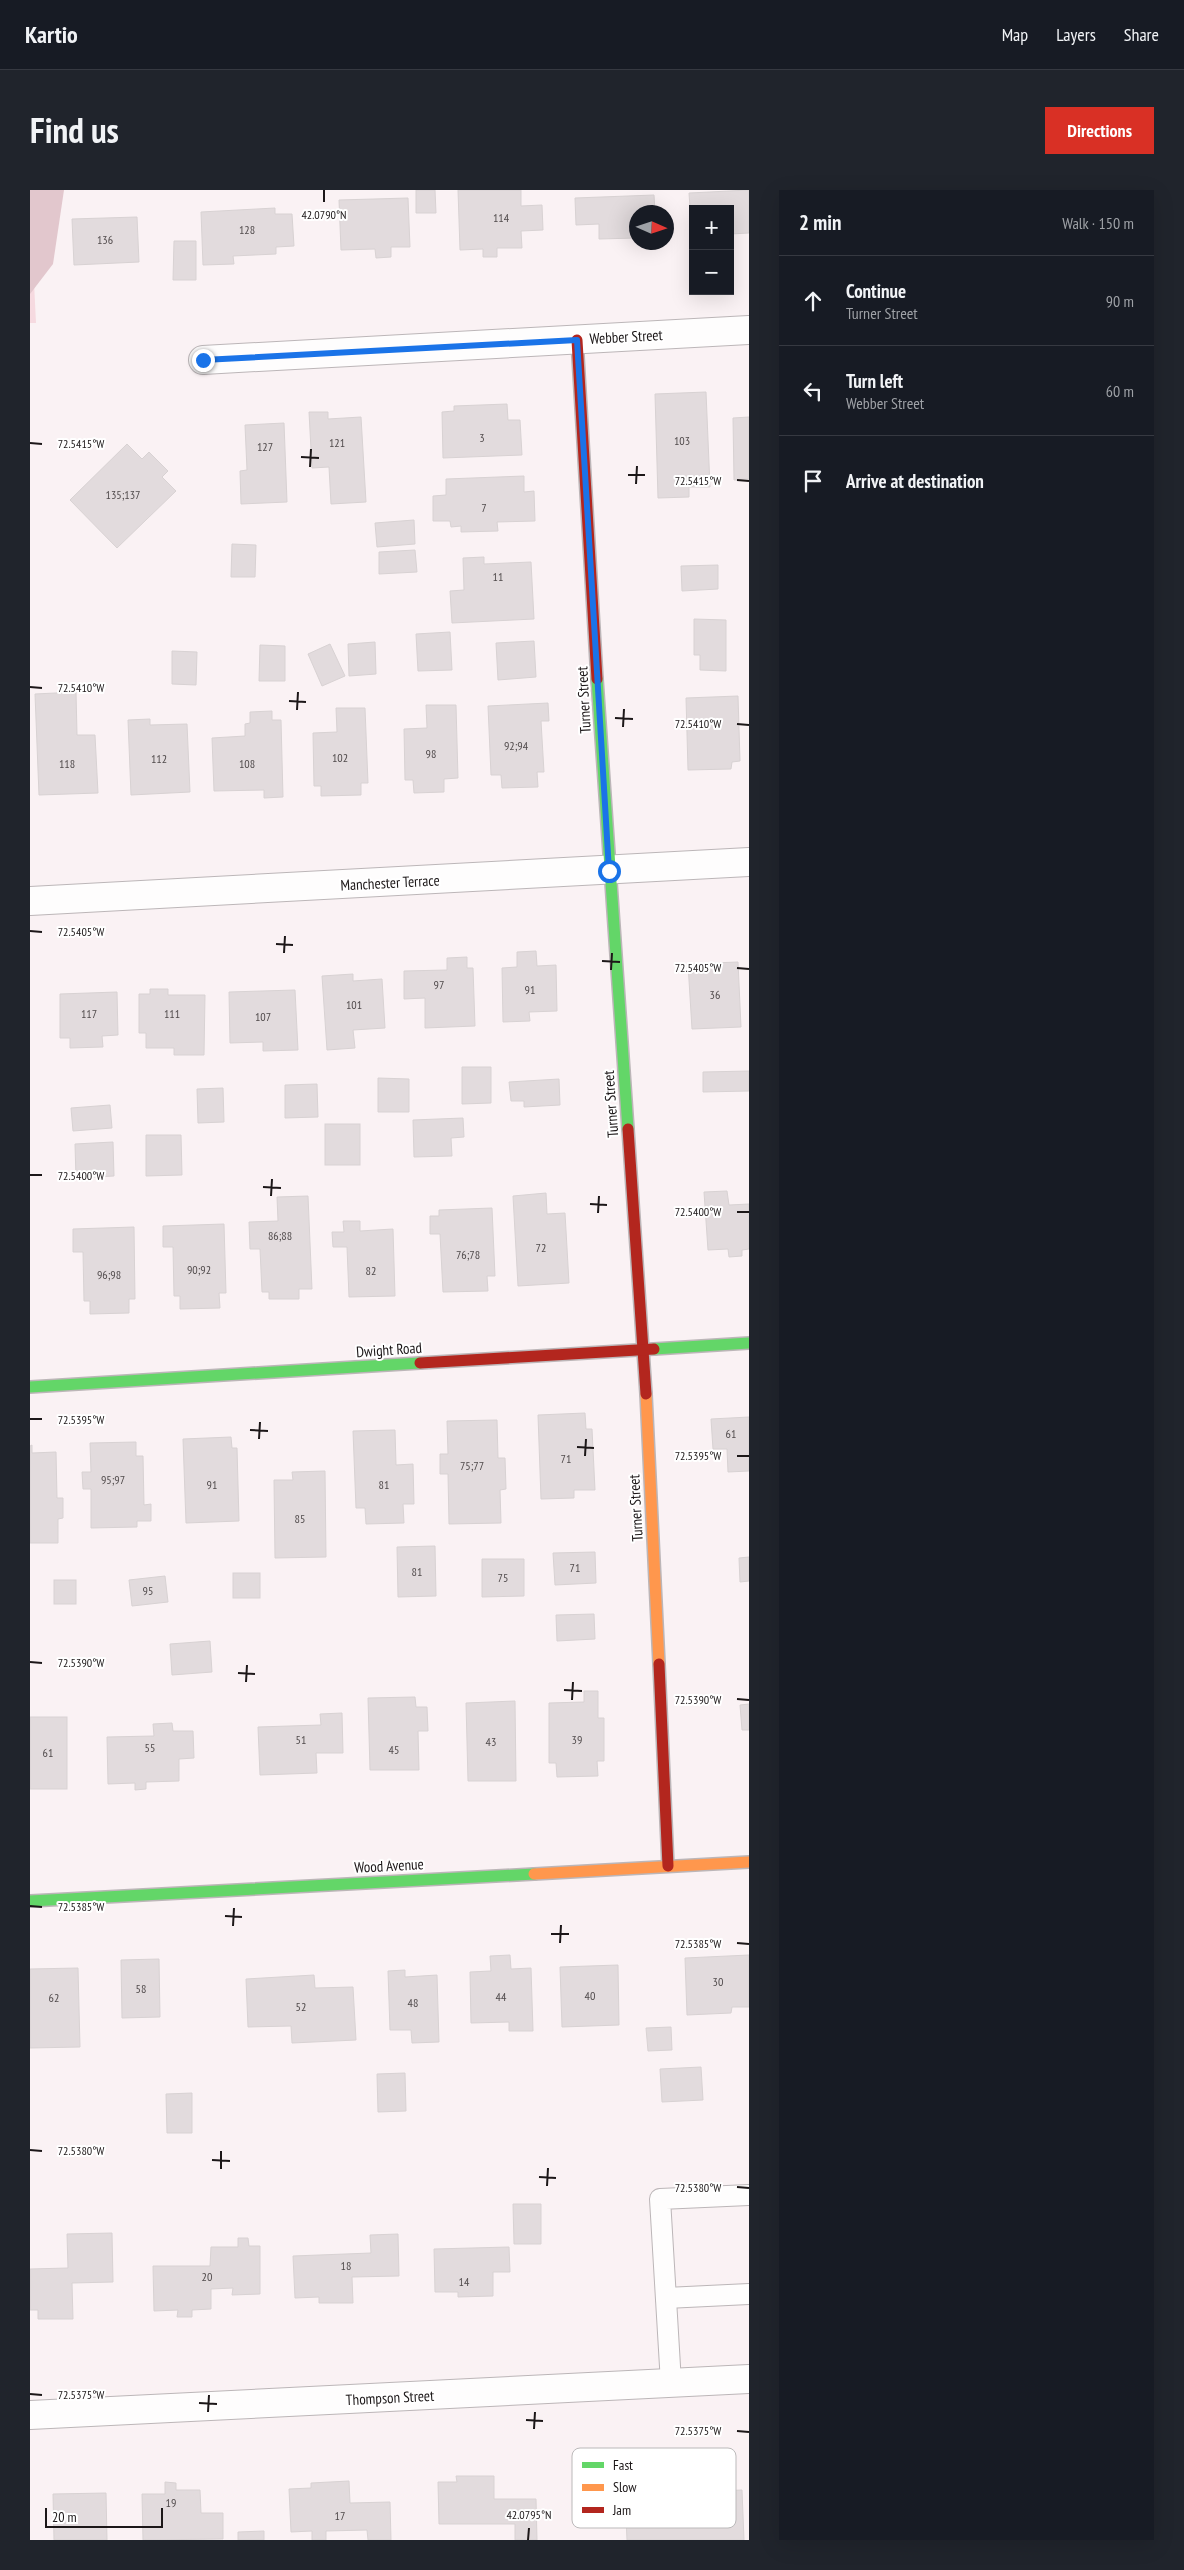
<!DOCTYPE html>
<html lang="en">
<head>
<meta charset="utf-8">
<style>
  :root { --surface:#171b24; --page:#20242c; --text:#f1f3f6; --muted:#9ea1a6; --line:#363941; --accent:#d93025 }
  body { margin:0; font-family:"PT Sans Narrow",sans-serif; background:var(--page); color:var(--text) }
  .controls { position:absolute; right:15px; top:15px; display:grid; overflow:hidden; border-radius:0px; box-shadow:0 5px 20px #0002 }
  .controls button { width:45px; height:45px; display:grid; place-items:center; padding:0; border:0; border-bottom:1px solid var(--line); background:var(--surface); color:var(--text); font:25px sans-serif }
  .compass { position:absolute; left:599px; top:15px; width:45px; height:45px; border-radius:50%; background:var(--surface); box-shadow:0 5px 20px #0002; rotate:93deg }
  .scale { position:absolute; left:15px; bottom:12px; width:118px; box-sizing:border-box; padding-left:5px; border:2px solid #1c1718; border-top:0; font-size:14px; line-height:18px; white-space:nowrap; color:#1c1718; -webkit-text-stroke:4px #fff; paint-order:stroke }
  .stop { position:absolute; width:15px; height:15px; margin:-11px; border:4px solid #1a73e8; border-radius:50%; background:#fff }
  .stop.end { background:#1a73e8; border-color:#fff; box-shadow:0 1px 5px #0008 }
  .list { margin:0; padding:0; list-style:none }
  h2 { display:flex; justify-content:space-between; align-items:center; height:65px; margin:0; padding:0 20px; font-size:21px }
  h2 small { font-size:16px; font-weight:400; color:var(--muted) }
  .list li { display:grid; grid-template-columns:32px 1fr auto; gap:15px; align-items:center; box-sizing:border-box; height:90px; padding:0 20px; border-top:1px solid var(--line) }
  .list b { display:block; font-size:19px; white-space:nowrap }
  .list p { margin:0; font-size:16px; white-space:nowrap; color:var(--muted) }
  .list em { font-size:16px; font-style:normal; color:var(--muted) }
  .icon { flex:none; width:28px; height:28px; fill:none; stroke:currentColor; stroke-width:2; stroke-linecap:round; stroke-linejoin:round }
  .map { position:relative; flex:none; width:719px; height:2350px; overflow:hidden; border-radius:0px }
  header { display:flex; align-items:center; gap:30px; box-sizing:border-box; height:70px; padding:0 25px; background:var(--surface); border-bottom:1px solid var(--line) }
  header strong { font-size:24px }
  nav { display:flex; gap:28px; margin-inline-start:auto; font-size:18px }
  .intro { display:flex; align-items:center; justify-content:space-between; box-sizing:border-box; height:120px; padding:0 30px }
  h1 { margin:0; font-size:35px }
  .button { padding:12px 22px; border-radius:0px; background:var(--accent); color:#fff; font-size:18px; font-weight:700 }
  main { display:flex; gap:30px; padding:0 30px }
  aside { flex:1; background:var(--surface); border-radius:0px; box-shadow:0 5px 20px #0002 }
  .map>svg:first-child { display:block }
</style>
</head>
<body>
<header>
<strong>Kartio</strong>
<nav><a>Map</a><a>Layers</a><a>Share</a></nav>
</header>
<div class="intro"><h1>Find us</h1><a class="button">Directions</a></div>
<main>
<div class="map">
<svg width="719" height="2350" viewBox="0 0 719 2350">
  <rect width="100%" height="100%" fill="#faf2f4"/>
  <!-- green -->
  <path fill="#f6dae0" d="M0 11 6 133H0Z"/>
  <!-- forest -->
  <path fill="#e2c7cd" d="M0 0H34L23 74 0 104Z"/>
  <!-- building -->
  <g fill="#e2dbdd" stroke="#d8d2d3">
    <path d="M386 0H405L406 23H386Z"/>
    <path d="M428 0H491V16L512 15 513 40 491 41 492 58H467V67H453V59L430 60Z"/>
    <path d="M719 0V43L700 44V19H663L662 46 659 3Z"/>
    <path d="M624 5 625 22H606V48L569 49V34L546 35 545 8Z"/>
    <path d="M378 8 380 57H361V67L346 68 345 59 311 60 309 10Z"/>
    <path d="M245 18V24H262L264 56 246 57V64L203 66 204 74 173 75 171 22Z"/>
    <path d="M107 27 109 72 44 75 42 29Z"/>
    <path d="M144 51H166V90H143Z"/>
    <path d="M676 202 680 297H659V307L628 308 625 204Z"/>
    <path d="M477 214 478 230H490L492 265 413 268 412 222 424 221V216Z"/>
    <path d="M279 222H298V229L331 227 336 312 301 314 299 277 282 278Z"/>
    <path d="M719 227V289L704 290 703 228Z"/>
    <path d="M254 233 257 312 211 314 210 281 217 280 215 235Z"/>
    <path d="M97 254 112 269 119 262 138 281 132 287 146 301 87 358 40 310Z"/>
    <path d="M494 286V302L504 301 505 331 467 332 468 341 431 342V336L421 337 420 331H403V306L416 305V289Z"/>
    <path d="M384 330 385 354 347 357 345 333Z"/>
    <path d="M202 354 226 355 225 387H201Z"/>
    <path d="M385 360 387 382 349 384V362Z"/>
    <path d="M454 367V374L501 372 504 429 422 433 420 401 434 400 433 368Z"/>
    <path d="M688 375V399L652 401 651 376Z"/>
    <path d="M664 429 696 430V481L670 480V465H664Z"/>
    <path d="M420 442 422 480 388 481 386 444Z"/>
    <path d="M504 451 506 487 468 490 466 453Z"/>
    <path d="M345 452 346 484 319 486 318 454Z"/>
    <path d="M300 454 315 486 292 496 278 464Z"/>
    <path d="M230 455 255 456V491H229Z"/>
    <path d="M142 461 167 462 166 495 142 494Z"/>
    <path d="M46 502 47 545H65L68 603 9 605 5 504Z"/>
    <path d="M708 506 710 571 702 572 701 579 658 580 656 508Z"/>
    <path d="M518 513 519 531H511L514 582H507L508 597 472 598 471 585H461L458 516Z"/>
    <path d="M396 515H426L428 588 414 589V602L384 603 383 590H375L374 539 397 538Z"/>
    <path d="M306 518H335L338 593H331V605L291 606V596H284L283 543 307 542Z"/>
    <path d="M242 521V530H251L253 607 234 608V600L184 601 182 548 215 546V534L220 533V522Z"/>
    <path d="M120 529V535L157 534 160 602 101 605 98 530Z"/>
    <path d="M506 761 507 776 526 775 527 821 499 822 500 831 473 832 472 778 487 777V762Z"/>
    <path d="M437 767V778H443L445 836 395 838V808L374 809V781L417 780V768Z"/>
    <path d="M708 772 711 837 662 839 658 774Z"/>
    <path d="M323 784V791L352 789 355 838 323 840 325 858 297 860 292 786Z"/>
    <path d="M120 799H138V805H175L174 865H144V858H116V843H109V804H120Z"/>
    <path d="M265 800 268 860 233 861V852L200 853 199 802Z"/>
    <path d="M87 802 88 845 72 846 73 857 40 858V848H30V804Z"/>
    <path d="M432 877H461V913L432 914Z"/>
    <path d="M719 881V901L673 902V882Z"/>
    <path d="M348 888 379 889V922H348Z"/>
    <path d="M529 889 530 915 494 917V911H481L479 892Z"/>
    <path d="M287 894 288 927 255 928V895Z"/>
    <path d="M193 898 194 932 168 933 167 899Z"/>
    <path d="M80 915 82 938 43 941 41 918Z"/>
    <path d="M433 928 434 947 421 948 422 966 384 967 383 930Z"/>
    <rect x="295" y="934" width="35" height="41"/>
    <path d="M116 945H151L152 985 116 986Z"/>
    <path d="M83 952 84 986 46 988 45 954Z"/>
    <path d="M697 1001 699 1015 719 1014V1059L712 1060V1066L699 1067 698 1059 678 1060 674 1002Z"/>
    <path d="M516 1003 517 1024 535 1023 539 1093 488 1096 483 1006Z"/>
    <path d="M278 1006 282 1099H269V1109H239V1102H232L230 1059H220L219 1032 248 1031 247 1007Z"/>
    <path d="M462 1018 465 1086H457L458 1101 413 1102 410 1044H400V1026H409V1020Z"/>
    <path d="M313 1031H330V1041L363 1039 365 1106 319 1107 317 1057H303L302 1042H314Z"/>
    <path d="M194 1034 196 1103H189L190 1118 150 1119V1106H144L143 1057H133V1036Z"/>
    <path d="M104 1037 105 1109H99V1123L60 1124V1111H54L53 1062H43V1039Z"/>
    <path d="M555 1223 556 1239H562L565 1300H544V1308L511 1309 508 1225Z"/>
    <path d="M719 1227V1281L698 1282 697 1259H683L681 1229Z"/>
    <path d="M467 1230 468 1268H475L476 1299 470 1300 471 1333 419 1334 418 1284H410V1264H418L417 1231Z"/>
    <path d="M365 1240 366 1275 383 1274 384 1314H373L374 1333 336 1334 335 1318H326L323 1241Z"/>
    <path d="M201 1247 202 1258H207L209 1331 156 1333 153 1249Z"/>
    <path d="M106 1252V1266H113L114 1315 121 1314V1331H107V1337L61 1338V1299H53L52 1282H61L60 1253Z"/>
    <path d="M2 1255V1263L26 1262 27 1308H33V1328L28 1329V1353H0V1256Z"/>
    <path d="M295 1281 296 1367 245 1368 244 1290H263L262 1282Z"/>
    <path d="M405 1356 406 1406 368 1407 367 1357Z"/>
    <path d="M565 1362 566 1393 525 1395 523 1363Z"/>
    <path d="M719 1367V1391L710 1392 709 1368Z"/>
    <path d="M452 1369H494V1406L452 1407Z"/>
    <rect x="203" y="1383" width="27" height="25"/>
    <path d="M135 1386 138 1412 102 1416 99 1390Z"/>
    <rect x="24" y="1390" width="22" height="24"/>
    <path d="M564 1424 565 1449 527 1451 526 1425Z"/>
    <path d="M180 1451 182 1482 142 1485 140 1454Z"/>
    <path d="M554 1501H568V1528H574V1571H567L568 1586 527 1587 526 1573H519V1513L554 1512Z"/>
    <path d="M385 1507 386 1517H397L398 1541H388L389 1580H340L338 1508Z"/>
    <path d="M485 1511 486 1591H438L436 1513Z"/>
    <path d="M719 1514V1540H712L710 1515Z"/>
    <path d="M312 1523 313 1563H286L287 1583 230 1585 228 1537 291 1535 290 1524Z"/>
    <rect x="0" y="1527" width="37" height="72"/>
    <path d="M142 1533 143 1541H163L164 1568 149 1569V1591L116 1592V1599L105 1600V1593L78 1594 77 1547 124 1546 123 1534Z"/>
    <path d="M480 1765 481 1779 501 1778 503 1841H479V1832L441 1833 440 1782 461 1781 460 1766Z"/>
    <path d="M719 1765V1817H702L701 1823 657 1825 655 1768Z"/>
    <path d="M129 1769 130 1827 92 1828 91 1770Z"/>
    <path d="M588 1775 589 1835 532 1837 530 1777Z"/>
    <path d="M48 1778 50 1857 0 1858V1779Z"/>
    <path d="M375 1780V1787L407 1785 409 1852 382 1853 381 1840H360L358 1781Z"/>
    <path d="M284 1785 285 1798 323 1797 326 1850 262 1853 261 1836 218 1837 216 1789Z"/>
    <path d="M641 1837 642 1860 618 1861 616 1838Z"/>
    <path d="M671 1877 673 1910 632 1912 630 1879Z"/>
    <path d="M375 1883 376 1921 348 1922 347 1884Z"/>
    <path d="M162 1903V1943H137L136 1904Z"/>
    <path d="M483 2014H511V2054H484Z"/>
    <path d="M82 2043 83 2092 42 2093 43 2129H8V2120H0V2079L38 2078 37 2044Z"/>
    <path d="M368 2044 369 2086 322 2087 323 2113H289V2107L265 2108 263 2066 341 2063 340 2045Z"/>
    <path d="M208 2048H218L219 2056H230V2104L202 2105 203 2098 181 2099V2119L162 2120V2127H147L148 2120 124 2121 123 2076H180L181 2057H208Z"/>
    <path d="M479 2057 480 2082H463V2106L428 2107V2102H405L404 2059Z"/>
    <path d="M426 2286H464V2309H506L507 2350H485V2334H409L408 2292H427Z"/>
    <path d="M319 2291 320 2313 360 2312 361 2350H338L337 2340 296 2341V2350H282V2341L261 2342 259 2299 281 2298V2293Z"/>
    <path d="M135 2292 146 2293V2300H170L171 2323H193V2349L113 2350 112 2304H135Z"/>
    <path d="M712 2300 714 2350H597L595 2305Z"/>
    <path d="M76 2303 77 2350H24L23 2304Z"/>
    <path d="M234 2341V2350H208V2342Z"/>
  </g>
  <g fill="none" stroke-linecap="round" stroke-linejoin="round">
    <defs>
      <g id="lane">
        <path d="M636 2108 719 2104"/>
        <path d="M641 2193 630 2009 719 2005"/>
      </g>
      <g id="street">
        <path d="M173 170 719 140"/>
        <path d="M0 711 719 672"/>
        <path d="M0 2225 719 2189"/>
      </g>
      <g id="fast">
        <path d="M567 489 598 939"/>
        <path d="M624 1159 719 1153"/>
        <path d="M0 1197 390 1173"/>
        <path d="M0 1711 504 1684"/>
      </g>
      <g id="slow">
        <path d="M616 1204 629 1474"/>
        <path d="M504 1684 719 1672"/>
      </g>
      <g id="jam">
        <path d="M547 150 567 489"/>
        <path d="M598 939 616 1204"/>
        <path d="M390 1173 624 1159"/>
        <path d="M629 1474 638 1676"/>
      </g>
    </defs>
    <!-- lane casing -->
    <use href="#lane" stroke="#bcb6b8" stroke-width="22"/>
    <!-- street casing -->
    <use href="#street" stroke="#bcb6b8" stroke-width="30"/>
    <!-- fast casing -->
    <use href="#fast" stroke="#bcb6b8" stroke-width="14"/>
    <!-- slow casing -->
    <use href="#slow" stroke="#bcb6b8" stroke-width="14"/>
    <!-- jam casing -->
    <use href="#jam" stroke="#bcb6b8" stroke-width="14"/>
    <!-- lane -->
    <use href="#lane" stroke="#fefdfd" stroke-width="20"/>
    <!-- street -->
    <use href="#street" stroke="#fefdfd" stroke-width="28"/>
    <!-- fast -->
    <use href="#fast" stroke="#63d668" stroke-width="11"/>
    <!-- slow -->
    <use href="#slow" stroke="#ff974d" stroke-width="11"/>
    <!-- jam -->
    <use href="#jam" stroke="#b3261e" stroke-width="11"/>
  </g>
  <g fill="none" stroke-linecap="round" stroke-linejoin="round">
    <!-- route -->
    <path stroke="#1a73e8" stroke-width="6" d="M173 170 547 150 579 681"/>
  </g>
  <!-- ticks -->
  <path fill="none" stroke="#1c1718" stroke-width="2" d="M294 12V0M0 253 12 254M271 267 289 268M280 277 281 259M598 285H615M707 290 719 291M606 294 607 276M0 497 12 498M259 511 276 512M267 520 268 502M585 528 603 529M707 534 719 535M593 537 594 519M0 741 12 742M246 754 263 755M254 763 255 746M572 771 590 772M707 778 719 779M581 780 582 763M0 985H12M233 997 251 998M241 1006 242 989M560 1014 577 1015M707 1022H719M568 1023 569 1006M0 1229H12M220 1240 238 1241M229 1249 230 1232M547 1257 564 1258M555 1266 556 1249M707 1266H719M0 1472 12 1473M208 1483 225 1484M216 1492 217 1475M534 1500 552 1501M707 1509 719 1510M542 1510 543 1492M0 1716 12 1717M195 1726 212 1727M203 1736 204 1718M521 1744H539M530 1753 531 1735M707 1753 719 1754M0 1960 12 1961M182 1970 200 1971M191 1979V1961M509 1987 526 1988M517 1996 518 1978M707 1997 719 1998M0 2204 12 2205M169 2213 187 2214M178 2222 179 2205M496 2230 513 2231M504 2239 505 2222M707 2241 719 2242M498 2350 499 2338"/>
  <g text-anchor="middle" stroke-width="4" stroke-linejoin="round" paint-order="stroke">
    <!-- number labels -->
    <g font-size="12" fill="#504a4b">
      <text x="471" y="32">114</text>
      <text x="217" y="44">128</text>
      <text x="75" y="54">136</text>
      <text x="452" y="252">3</text>
      <text x="652" y="255">103</text>
      <text x="307" y="257">121</text>
      <text x="235" y="261">127</text>
      <text x="93" y="309">135;137</text>
      <text x="454" y="322">7</text>
      <text x="468" y="391">11</text>
      <text x="486" y="560">92;94</text>
      <text x="401" y="568">98</text>
      <text x="310" y="572">102</text>
      <text x="129" y="573">112</text>
      <text x="37" y="578">118</text>
      <text x="217" y="578">108</text>
      <text x="409" y="799">97</text>
      <text x="500" y="804">91</text>
      <text x="685" y="809">36</text>
      <text x="324" y="819">101</text>
      <text x="59" y="828">117</text>
      <text x="142" y="828">111</text>
      <text x="233" y="831">107</text>
      <text x="250" y="1050">86;88</text>
      <text x="511" y="1062">72</text>
      <text x="438" y="1069">76;78</text>
      <text x="169" y="1084">90;92</text>
      <text x="341" y="1085">82</text>
      <text x="79" y="1089">96;98</text>
      <text x="701" y="1248">61</text>
      <text x="536" y="1273">71</text>
      <text x="442" y="1280">75;77</text>
      <text x="83" y="1294">95;97</text>
      <text x="182" y="1299">91</text>
      <text x="354" y="1299">81</text>
      <text x="270" y="1333">85</text>
      <text x="545" y="1382">71</text>
      <text x="387" y="1386">81</text>
      <text x="473" y="1392">75</text>
      <text x="118" y="1405">95</text>
      <text x="271" y="1554">51</text>
      <text x="547" y="1554">39</text>
      <text x="461" y="1556">43</text>
      <text x="120" y="1562">55</text>
      <text x="364" y="1564">45</text>
      <text x="18" y="1567">61</text>
      <text x="688" y="1796">30</text>
      <text x="111" y="1803">58</text>
      <text x="560" y="1810">40</text>
      <text x="471" y="1811">44</text>
      <text x="24" y="1812">62</text>
      <text x="383" y="1817">48</text>
      <text x="271" y="1821">52</text>
      <text x="316" y="2080">18</text>
      <text x="177" y="2091">20</text>
      <text x="434" y="2096">14</text>
      <text x="141" y="2317">19</text>
      <text x="310" y="2330">17</text>
    </g>
    <!-- street labels -->
    <g font-size="15" fill="#1c1718" stroke="#fff">
      <text transform="translate(596 147) rotate(-3)" y="5">Webber Street</text>
      <text transform="translate(554 510) rotate(-93)" y="5">Turner Street</text>
      <text transform="translate(360 693) rotate(-3)" y="5">Manchester Terrace</text>
      <text transform="translate(581 914) rotate(-94)" y="5">Turner Street</text>
      <text transform="translate(359 1160) rotate(-4)" y="5">Dwight Road</text>
      <text transform="translate(606 1318) rotate(-93)" y="5">Turner Street</text>
      <text transform="translate(359 1676) rotate(-3)" y="5">Wood Avenue</text>
      <text transform="translate(360 2208) rotate(-3)" y="5">Thompson Street</text>
    </g>
  </g>
  <!-- legend -->
  <rect x="542" y="2258" width="164" height="80" rx="8" fill="#fff" stroke="#bbb9ba" stroke-width="1"/>
  <rect x="552" y="2272" width="22" height="6" fill="#63d668"/>
  <rect x="552" y="2294" width="22" height="7" fill="#ff974d"/>
  <rect x="552" y="2317" width="22" height="6" fill="#b3261e"/>
  <g font-size="14" fill="#1c1718">
    <text x="583" y="2280">Fast</text>
    <text x="583" y="2302">Slow</text>
    <text x="583" y="2325">Jam</text>
  </g>
  <g font-size="12" text-anchor="middle" fill="#1c1718" stroke="#fff" stroke-width="4" stroke-linejoin="round" paint-order="stroke">
    <text x="294" y="29">42.0790°N</text>
    <text x="51" y="258">72.5415°W</text>
    <text x="668" y="295">72.5415°W</text>
    <text x="51" y="502">72.5410°W</text>
    <text x="668" y="538">72.5410°W</text>
    <text x="51" y="746">72.5405°W</text>
    <text x="668" y="782">72.5405°W</text>
    <text x="51" y="990">72.5400°W</text>
    <text x="668" y="1026">72.5400°W</text>
    <text x="51" y="1234">72.5395°W</text>
    <text x="668" y="1270">72.5395°W</text>
    <text x="51" y="1477">72.5390°W</text>
    <text x="668" y="1514">72.5390°W</text>
    <text x="51" y="1721">72.5385°W</text>
    <text x="668" y="1758">72.5385°W</text>
    <text x="51" y="1965">72.5380°W</text>
    <text x="668" y="2002">72.5380°W</text>
    <text x="51" y="2209">72.5375°W</text>
    <text x="668" y="2245">72.5375°W</text>
    <text x="499" y="2329">42.0795°N</text>
  </g>
</svg>
<div class="controls">
<button>+</button>
<button>−</button>
</div>
<svg class="compass" viewBox="-18 -18 36 36"><path d="M0-13l5 13h-10z" fill="#e53935"/><path d="M0 13l5-13h-10z" fill="#9ea1a6"/></svg>
<div class="scale">20 m</div>
<div class="stop" style="left:579px;top:681px"></div>
<div class="stop end" style="left:173px;top:170px"></div>
</div>
<aside>
<h2>2 min<small>Walk · 150 m</small></h2>
<ul class="list">
<li><svg class="icon" aria-label="ahead" viewBox="0 0 24 24"><path d="M12 20V5M6 11l6-6 6 6"/></svg><div><b>Continue</b><p>Turner Street</p></div><em>90 m</em></li>
<li><svg class="icon" aria-label="left" viewBox="0 0 24 24"><path d="M17 20v-9H6M10 6l-5 5 5 5"/></svg><div><b>Turn left</b><p>Webber Street</p></div><em>60 m</em></li>
<li><svg class="icon" aria-label="arrive" viewBox="0 0 24 24"><path d="M6 21V4h12l-3 4 3 4H6"/></svg><div><b>Arrive at destination</b></div></li>
</ul>
</aside>
</main>
</body>
</html>
